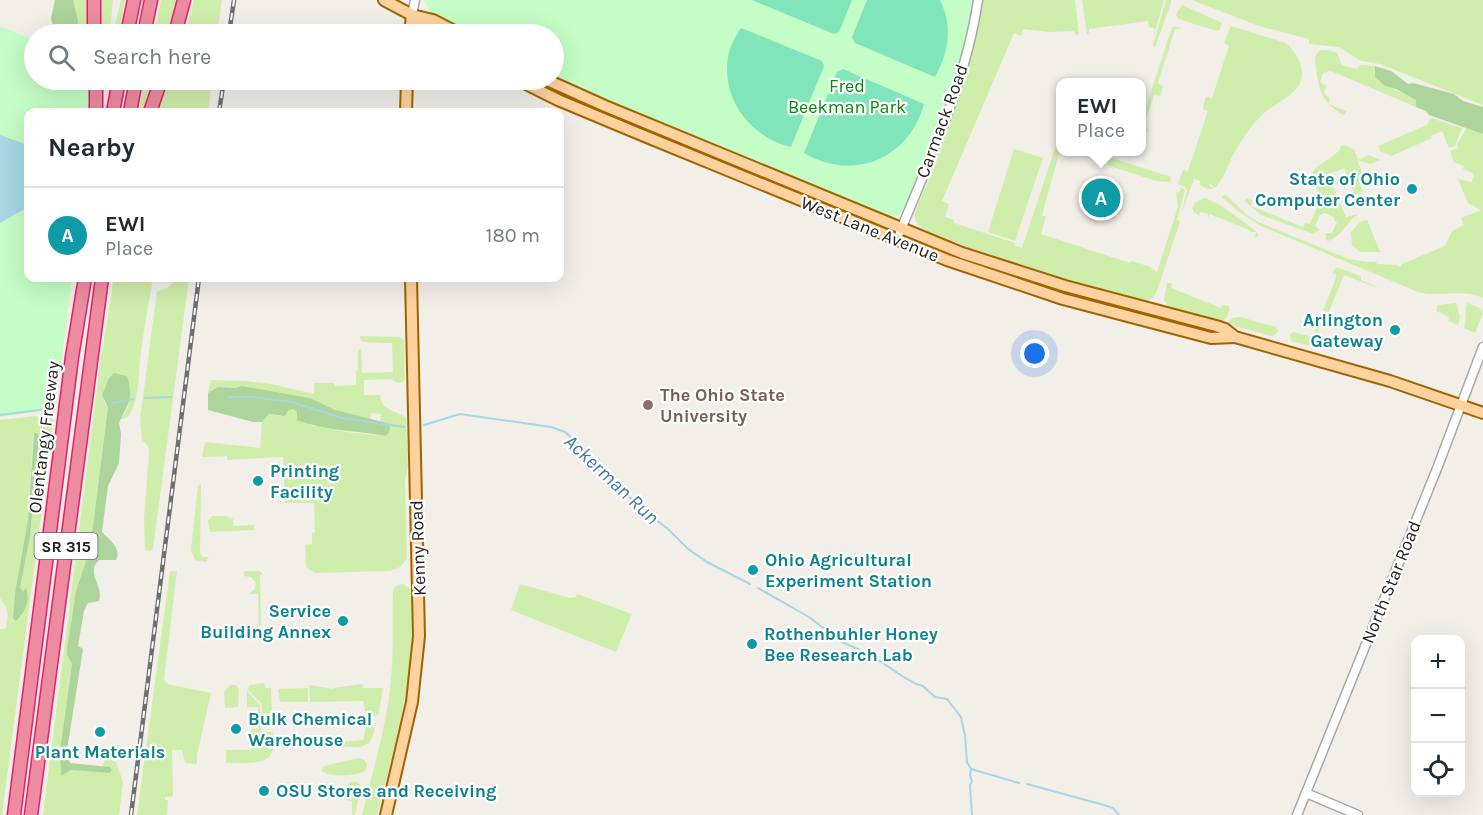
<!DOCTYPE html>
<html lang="en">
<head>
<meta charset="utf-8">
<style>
  :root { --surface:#fff; --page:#f2f2f3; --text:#1f2937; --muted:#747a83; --line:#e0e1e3; --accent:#d30008 }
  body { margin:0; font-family:Karla,sans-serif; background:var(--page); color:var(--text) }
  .controls { position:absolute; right:18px; bottom:18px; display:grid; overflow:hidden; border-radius:12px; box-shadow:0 6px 24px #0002 }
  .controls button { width:54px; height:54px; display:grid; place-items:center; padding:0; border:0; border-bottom:2px solid var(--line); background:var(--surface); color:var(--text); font:30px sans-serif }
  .you { position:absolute; left:1035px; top:354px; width:21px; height:21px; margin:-15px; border:4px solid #fff; border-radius:50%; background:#1a73e8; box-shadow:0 0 0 9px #1a73e833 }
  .badge { display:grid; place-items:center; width:39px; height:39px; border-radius:50%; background:var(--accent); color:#fff; font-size:20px; font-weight:700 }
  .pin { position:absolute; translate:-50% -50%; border:3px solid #fff; box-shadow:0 2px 6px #0006 }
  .popup { position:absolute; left:1056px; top:78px; width:90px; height:78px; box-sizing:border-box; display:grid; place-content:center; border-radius:12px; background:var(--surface); filter:drop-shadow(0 2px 4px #0005); font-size:20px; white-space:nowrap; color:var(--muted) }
  .popup b { font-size:22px; color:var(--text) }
  .popup::after { content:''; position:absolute; left:50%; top:100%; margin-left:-12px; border:12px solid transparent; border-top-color:var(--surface) }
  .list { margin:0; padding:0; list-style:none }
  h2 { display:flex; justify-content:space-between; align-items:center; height:78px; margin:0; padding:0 24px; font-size:26px }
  h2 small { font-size:20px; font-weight:400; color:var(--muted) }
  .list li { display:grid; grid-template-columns:39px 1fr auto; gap:18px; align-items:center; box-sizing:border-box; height:96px; padding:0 24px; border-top:2px solid var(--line) }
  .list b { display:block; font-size:22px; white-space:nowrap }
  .list p { margin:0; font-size:20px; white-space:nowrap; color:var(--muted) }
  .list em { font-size:20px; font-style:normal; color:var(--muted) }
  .icon { flex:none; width:33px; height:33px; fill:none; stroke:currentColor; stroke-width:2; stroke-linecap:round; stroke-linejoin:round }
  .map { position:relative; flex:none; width:1483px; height:815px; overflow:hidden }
  .search { position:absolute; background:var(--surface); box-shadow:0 6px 24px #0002; left:24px; top:24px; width:540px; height:66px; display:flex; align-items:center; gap:15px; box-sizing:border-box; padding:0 21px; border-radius:33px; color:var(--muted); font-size:22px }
  .panel { position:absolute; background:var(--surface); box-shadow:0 6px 24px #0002; left:24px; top:108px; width:540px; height:174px; border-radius:12px }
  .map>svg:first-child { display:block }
</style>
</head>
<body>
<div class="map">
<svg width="1483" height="815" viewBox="0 0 1483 815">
  <rect width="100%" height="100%" fill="#f2eee8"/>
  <!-- grass -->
  <g fill="#cfeeab" fill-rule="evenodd">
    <path d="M73 0H88L90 34H77L78 20Z"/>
    <path d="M98 0H113L110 32 114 29 121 0H125L119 34H97Z"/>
    <path d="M161 0H180L171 34H154Z"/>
    <path d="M194 0H222L217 34H185Z"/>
    <path d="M982 0H1075L1079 34 1075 35 1074 31 1050 32 1023 29 1021 36 1014 33 942 201 949 204 945 217 954 220V223L1015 243 1014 245 1022 248 1060 133V150L1042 215 1046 217 1041 234 1130 263 1131 261 1148 266 1157 272 1178 207 1176 192 1179 193 1181 188 1178 186 1185 190 1177 220 1180 221 1157 291 1153 298 1144 302C1090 288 1033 276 982 254 975 251 968 247 961 244 950 239 917 232 915 218 914 209 927 185 931 176 953 119 970 60 982 0Z"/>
    <path d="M1082 0H1164L1152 43 1155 29 1149 27 1148 21 1089 29V33L1087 34Z"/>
    <path d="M1166 0H1171V3L1155 47 1153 45Z"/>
    <path d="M1192 0H1483V105L1380 64 1361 61 1339 47 1309 44V39L1259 26Z"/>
    <path d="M1182 5 1222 23 1220 30 1217 31 1178 19 1176 14Z"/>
    <path d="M1175 26 1182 29H1175L1158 83 1163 86 1160 96 1154 95 1144 127 1149 129 1147 132 1142 130V119L1172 27Z"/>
    <path d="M1231 26 1286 43C1295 50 1305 67 1301 80 1297 95 1274 104 1263 114 1251 126 1241 140 1233 155 1227 167 1224 178 1215 188L1210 183 1209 185 1214 189H1207L1200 185V181L1194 179 1179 220 1187 191 1185 187 1178 184 1183 170 1188 171 1208 111 1204 110 1203 107 1206 97 1212 98 1229 46 1224 43Z"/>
    <path d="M1320 50H1329L1337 53 1342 65 1357 69 1360 65 1375 66V77C1387 88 1402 92 1416 100V107L1331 71 1323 73 1320 82 1326 86 1324 93 1330 99 1328 104 1347 111 1344 115C1319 103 1317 82 1315 57Z"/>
    <path d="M145 80H156L146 112H138Z"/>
    <path d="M166 80H212L208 112H154Z"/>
    <path d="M1431 118 1462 128 1455 146 1449 148 1442 131 1431 136 1432 138 1391 156 1380 151 1378 146 1427 125Z"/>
    <path d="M1466 128 1483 134V298C1461 288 1440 298 1418 292L1261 226 1238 211 1222 197 1225 194 1247 215 1258 222 1349 259 1367 262H1376L1377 264 1397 265 1400 267 1402 264 1445 246 1452 231 1464 225 1461 218 1481 210 1468 203 1458 179 1471 182 1474 177 1473 173 1463 169 1464 166 1454 162 1450 151 1458 148 1457 145Z"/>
    <path d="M1344 145 1354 149 1358 160 1369 155 1381 160 1370 164 1357 160 1367 183 1360 185 1363 192 1355 195 1344 168 1328 174 1338 198 1332 200 1330 207 1334 209 1336 204 1340 203 1346 217 1358 214C1346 223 1342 236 1328 241L1326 239V233H1332L1337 222 1334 220V217L1325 213 1320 215 1315 226 1320 230 1313 234 1261 215 1245 201 1246 198 1252 200 1251 206 1303 227 1305 223 1310 224 1321 198 1317 196V188L1312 173C1320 161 1339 156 1341 146Z"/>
    <path d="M1014 149 1043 158 1015 241 988 232Z"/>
    <path d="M1109 157 1171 177 1170 182 1156 181 1107 165Z"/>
    <path d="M1205 198 1219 204 1256 231 1258 235 1257 237 1255 238 1256 232H1251L1249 230 1210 214 1208 218V214L1201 212 1199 213 1200 216 1194 213 1192 208 1195 202Z"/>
    <path d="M1367 220 1380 252H1360L1352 245 1351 232 1360 222Z"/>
    <path d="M1336 267 1361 276V280L1381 289 1344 275 1326 319 1324 318 1326 312 1323 310 1336 278V274H1332Z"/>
    <path d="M72 278 2 815H0V629H5C10 616 8 609 0 598V420L36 416 43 422ZM33 436H38L30 537 20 589 26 608 19 619 13 618 28 520Z"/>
    <path d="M114 278H153C149 302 144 327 141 352 138 372 140 394 131 412 128 418 126 419 120 419 130 410 131 396 130 384L103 400 108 407 90 549 76 591 67 648V655L72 664 60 751 62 775 71 770 110 773 112 770 102 767 106 758 116 762 123 782 119 815H43L101 357Z"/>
    <path d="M177 278H189L153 549 150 551 145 550 144 519 149 452 148 446 142 440 140 419 157 292 169 287Z"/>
    <path d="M1167 283H1172L1171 288 1221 308 1223 305 1229 306 1230 309C1227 317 1225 322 1216 322L1170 309 1164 300Z"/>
    <path d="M1456 303 1460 317 1458 325 1448 321 1449 317 1436 311 1438 305Z"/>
    <path d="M1467 303 1480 308 1483 313 1475 333 1464 328C1467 320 1464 311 1467 303Z"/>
    <path d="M1322 312 1324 313 1316 338H1314L1311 346 1291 341 1290 335 1293 332 1313 337Z"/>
    <path d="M1240 317 1276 327 1278 331 1275 335 1271 336 1227 324 1232 318Z"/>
    <path d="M360 336 400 337 404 340 405 379 403 382 398 383 391 379 364 380V395H380C381 411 396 410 406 418L408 466 405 481 407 559 400 567 390 571 315 573 306 567 305 545 312 544V533L315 532 314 503H285L283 457 227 460V456L202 457 205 442 260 448 262 422 269 414 280 416 293 409 313 426H322L346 432 385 436 387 423 380 422 381 414 371 413 370 420 334 410 310 398 242 386 235 388 218 387 208 393 211 380 246 381 271 384 314 394V383H334L335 386 356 385V371H358V350L361 349 362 373 393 372 392 343C386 343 368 343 361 341Z"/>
    <path d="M201 484 200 553 203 557H209L206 562 195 560 191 550 198 485Z"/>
    <path d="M212 516H226L233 519V526L254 525V530L210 532 208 521Z"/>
    <path d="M170 571H177L164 679 167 684 211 693 197 755V764L185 763 182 750H172L173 796 165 797V800H168L167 815H137Z"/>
    <path d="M244 571H260L263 574 260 575 261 626H259L258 594H249L255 589 256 583 251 577 244 576Z"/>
    <path d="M403 584 410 589C414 600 412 614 412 625 411 690 393 753 377 815H362C373 770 387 725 391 679 394 649 392 620 393 591L396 586Z"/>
    <path d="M520 584 570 598 576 597 577 594 632 614 616 652 511 610Z"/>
    <path d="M264 683 265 688H271L272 720H262V704L247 689 250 685Z"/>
    <path d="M362 684 363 688H383L379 713 375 716H366L363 701 310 702 309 685 333 689V688Z"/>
    <path d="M230 685H235L239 689 238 707 225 708 224 692Z"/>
    <path d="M308 688V702H280L278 689Z"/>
    <path d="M247 691 260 705 261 731 256 737H252L251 729H259L258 707H247Z"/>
    <path d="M372 724 375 730 369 743 360 747H340L339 742 363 740 366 726Z"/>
    <path d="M263 732H273C273 738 275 746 272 752 267 767 239 762 226 763V750H251V747L257 746V739Z"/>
    <path d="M359 758 364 760 367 764 366 770C359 777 328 777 321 771L324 766Z"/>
    <path d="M350 782H357L361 785 355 815H352V801L346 800 345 787Z"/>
  </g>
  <!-- forest -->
  <g fill="#add49a">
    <path d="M55 0H73L78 20 77 34H55L51 18Z"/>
    <path d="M1375 66 1391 71 1408 84 1413 83 1454 94 1463 101 1483 107V134L1429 115 1426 111 1416 107V100L1396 89 1385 86 1375 77Z"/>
    <path d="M114 373 127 376C135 399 127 405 119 423L121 434 119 463 108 486 102 532C110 541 122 548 116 560H99C85 573 104 585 99 601L88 603 84 611 78 646 83 649 67 750 70 763 110 767 112 770 110 773 71 770 61 776 60 751 72 664 67 655V648L76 591 90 549 108 407 102 395 109 378Z"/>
    <path d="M242 386 310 398 335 410 387 423 390 427 389 433 385 436C355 430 325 431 297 420V412L293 409 288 411 285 416 269 414 262 422H253L208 410V393L218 387 235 388Z"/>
    <path d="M34 433H37L39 436 30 537 20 588 23 592 26 588C30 601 26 612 16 621L13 618 15 594 28 520Z"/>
  </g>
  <!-- park -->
  <g fill="#c4fdc6">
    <path d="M424 0H974L958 72 944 114 902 214 890 218 610 104 554 78V34H469L430 12Z"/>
    <path d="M0 26 34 40V80H92V112H28V278H72L55 409 0 417Z"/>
  </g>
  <!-- pitch -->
  <g fill="#81e5bb">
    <path d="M752 0H852L839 32 834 34Z"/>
    <path d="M867 0H940C953 27 949 51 935 77L855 43 852 37Z"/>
    <path d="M741 28 822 61 824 66 791 147C751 138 721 99 728 57 730 46 735 37 741 28Z"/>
    <path d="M843 69 924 104C909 159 853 182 804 153L837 72Z"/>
  </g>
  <!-- water -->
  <path fill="#a6d7e2" d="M0 135 28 145V207L0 223Z"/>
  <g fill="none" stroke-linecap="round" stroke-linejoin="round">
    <!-- stream -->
    <g stroke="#a6d7e2" stroke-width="2">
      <path d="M229 397H252L292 402 342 418 404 427"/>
      <path d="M145 398 171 397"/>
      <path d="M113 403 133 399"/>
      <path d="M0 415 47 409"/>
      <path d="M424 425 460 414 551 427 565 432 584 449 636 504 669 530 688 549 707 562 750 584"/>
      <path d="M758 588 809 617 842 642 871 655 902 676 916 684 923 686 935 697 947 699 961 717 965 736 967 762 971 769 970 775 972 782 970 785 972 815"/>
      <path d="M971 769 1019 783"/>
      <path d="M1027 784 1104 805 1113 808 1119 815"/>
    </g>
    <defs>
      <g id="minor">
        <path d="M412 15 415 0"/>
        <path d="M900 232C931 156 966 81 978 0"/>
        <path d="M1306 793 1358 815"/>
        <path d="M1297 815 1438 466 1483 347"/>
      </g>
      <g id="major">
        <path d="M384 0 412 15 433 20 460 34"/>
        <path d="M412 15 433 34"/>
        <path d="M410 34 412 15"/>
        <path d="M518 80 558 100 637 133 947 260 1063 299 1150 322 1211 338 1235 337"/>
        <path d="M547 80 605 106 962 253 1065 286 1216 326 1225 329 1235 337 1390 381 1483 413"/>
        <path d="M406 112 407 80"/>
        <path d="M386 815 412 702 419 636 411 278"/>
      </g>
      <g id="highway">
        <path d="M94 34V0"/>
        <path d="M127 34 134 0"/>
        <path d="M144 34 151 0"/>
        <path d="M175 34 184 0"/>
        <path d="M96 80V112"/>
        <path d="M113 112 119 80"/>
        <path d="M130 112 136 80"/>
        <path d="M150 112 161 80"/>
        <path d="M14 815 72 357 85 278"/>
        <path d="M31 815 102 278"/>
      </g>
    </defs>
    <!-- minor casing -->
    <use href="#minor" stroke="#a8a8a8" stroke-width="11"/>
    <!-- major casing -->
    <use href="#major" stroke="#9f6400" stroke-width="14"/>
    <!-- highway casing -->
    <use href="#highway" stroke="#e71e6a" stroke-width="15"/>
    <!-- minor -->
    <use href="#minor" stroke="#fff" stroke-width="8"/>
    <!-- major -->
    <use href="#major" stroke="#ffd2a0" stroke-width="10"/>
    <!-- highway -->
    <use href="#highway" stroke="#ed8ca1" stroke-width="12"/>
    <defs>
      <g id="rail">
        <path d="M229 34 234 0"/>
        <path d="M219 112 224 80"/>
        <path d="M131 815 199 278"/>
      </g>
    </defs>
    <!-- rail casing -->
    <use href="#rail" stroke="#6f6f6f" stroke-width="4.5"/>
    <!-- rail -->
    <use href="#rail" stroke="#fff" stroke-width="2" stroke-dasharray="7" stroke-linecap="butt"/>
  </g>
  <!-- markers -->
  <g fill="#0f9aa8" stroke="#fff" stroke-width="2">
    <circle cx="1412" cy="189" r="6"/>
    <circle cx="1395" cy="330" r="6"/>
    <circle cx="258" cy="481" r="6"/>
    <circle cx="753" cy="570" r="6"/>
    <circle cx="343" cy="621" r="6"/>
    <circle cx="752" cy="644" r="6"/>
    <circle cx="236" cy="729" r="6"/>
    <circle cx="100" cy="732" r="6"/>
    <circle cx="264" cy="791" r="6"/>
  </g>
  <circle fill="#8d6e63" stroke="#fff" stroke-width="2" cx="648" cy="405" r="6"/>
  <g text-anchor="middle" stroke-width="4.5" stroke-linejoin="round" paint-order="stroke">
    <!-- shield labels -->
    <rect fill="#fff" stroke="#646464" stroke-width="1.5" x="34.5" y="533" width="63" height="26" rx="4.5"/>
    <g font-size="16" font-weight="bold" fill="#212121">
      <text x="66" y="552">SR 315</text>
    </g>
    <!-- park labels -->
    <g font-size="18" fill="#058a0b" stroke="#fff">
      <text x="847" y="92">Fred<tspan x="847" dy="21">Beekman Park</tspan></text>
    </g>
    <!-- street labels -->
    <g font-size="18" fill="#212121" stroke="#fff">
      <text transform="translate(942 121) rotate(-70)" y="6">Carmack Road</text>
      <text transform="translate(870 229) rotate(22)" y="6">West Lane Avenue</text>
      <text transform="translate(44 437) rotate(-83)" y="6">Olentangy Freeway</text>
      <text transform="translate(418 548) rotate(-92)" y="6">Kenny Road</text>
      <text transform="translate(1391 582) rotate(-68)" y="6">North Star Road</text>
    </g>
    <!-- culture labels -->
    <g font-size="18" font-weight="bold" fill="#0d838f" stroke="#fff" text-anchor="start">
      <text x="1400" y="185" text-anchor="end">State of Ohio<tspan x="1400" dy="21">Computer Center</tspan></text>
      <text x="1383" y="326" text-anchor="end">Arlington<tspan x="1383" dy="21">Gateway</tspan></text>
      <text x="270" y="477">Printing<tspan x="270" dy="21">Facility</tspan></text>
      <text x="765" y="566">Ohio Agricultural<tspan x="765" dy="21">Experiment Station</tspan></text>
      <text x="331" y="617" text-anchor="end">Service<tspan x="331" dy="21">Building Annex</tspan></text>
      <text x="764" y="640">Rothenbuhler Honey<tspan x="764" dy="21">Bee Research Lab</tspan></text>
      <text x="248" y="725">Bulk Chemical<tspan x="248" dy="21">Warehouse</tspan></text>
      <text x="100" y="758" text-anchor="middle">Plant Materials</text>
      <text x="276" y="797">OSU Stores and Receiving</text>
    </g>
    <!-- education labels -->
    <g font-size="18" font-weight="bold" fill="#785e54" stroke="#fff" text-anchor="start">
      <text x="660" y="401">The Ohio State<tspan x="660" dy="21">University</tspan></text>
    </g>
    <!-- water labels -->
    <g font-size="20" font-style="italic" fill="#4178a8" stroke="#fff">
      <text transform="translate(612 479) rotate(43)" y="7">Ackerman Run</text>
    </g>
  </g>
</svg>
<div class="controls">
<button>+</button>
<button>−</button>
<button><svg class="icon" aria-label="locate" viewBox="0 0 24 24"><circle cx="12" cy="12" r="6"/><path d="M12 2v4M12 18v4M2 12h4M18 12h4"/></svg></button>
</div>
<div class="you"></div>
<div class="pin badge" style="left:1101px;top:198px;background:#0f9aa8">A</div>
<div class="popup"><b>EWI</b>Place</div>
<div class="search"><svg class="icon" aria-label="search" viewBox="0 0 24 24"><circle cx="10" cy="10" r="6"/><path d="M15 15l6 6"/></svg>Search here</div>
<section class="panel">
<h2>Nearby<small></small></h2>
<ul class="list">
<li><span class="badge" style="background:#0f9aa8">A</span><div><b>EWI</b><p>Place</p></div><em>180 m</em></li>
</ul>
</section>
</div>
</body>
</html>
